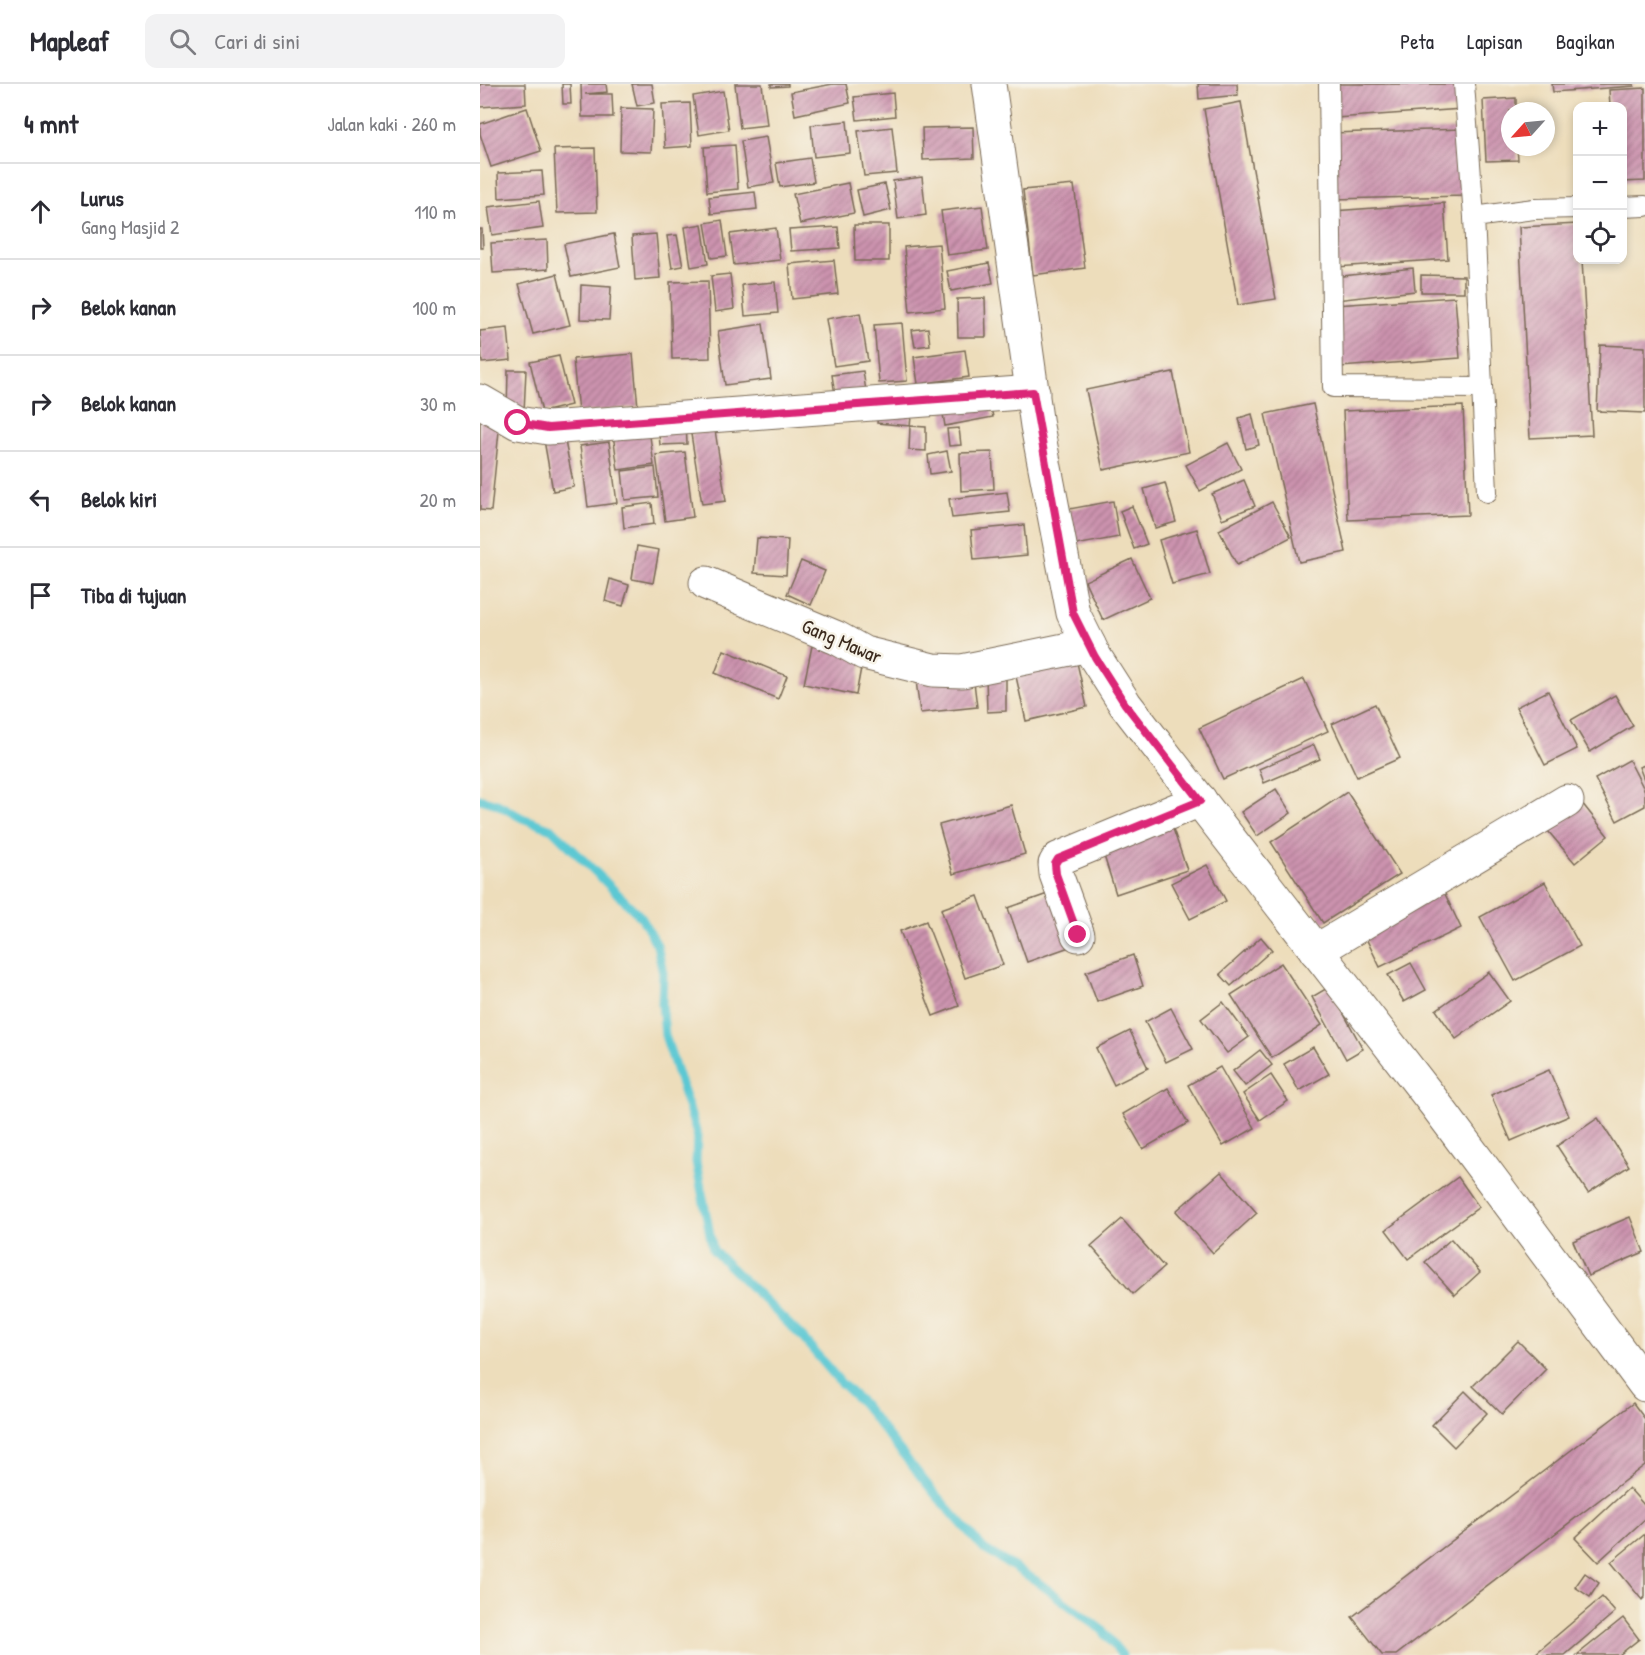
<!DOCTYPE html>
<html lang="id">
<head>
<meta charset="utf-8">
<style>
  :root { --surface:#fff; --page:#f2f2f3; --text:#2b2b33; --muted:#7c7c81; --line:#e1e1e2 }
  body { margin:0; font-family:"Patrick Hand",sans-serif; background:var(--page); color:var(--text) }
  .controls { position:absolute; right:18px; top:18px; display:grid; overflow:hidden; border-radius:12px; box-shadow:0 3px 9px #0003 }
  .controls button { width:54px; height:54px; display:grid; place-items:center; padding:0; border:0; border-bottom:2px solid var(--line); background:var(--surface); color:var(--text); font:30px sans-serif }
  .compass { position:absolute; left:1021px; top:18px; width:54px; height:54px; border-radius:50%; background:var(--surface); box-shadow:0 3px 9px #0003; rotate:243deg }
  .stop { position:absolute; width:18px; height:18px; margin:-14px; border:4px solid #db2777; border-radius:50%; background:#fff }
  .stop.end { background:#db2777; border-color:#fff; box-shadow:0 2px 6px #0008 }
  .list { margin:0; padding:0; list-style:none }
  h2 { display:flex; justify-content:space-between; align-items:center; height:78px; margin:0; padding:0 24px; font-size:26px }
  h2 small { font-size:20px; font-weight:400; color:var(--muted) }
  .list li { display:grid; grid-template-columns:39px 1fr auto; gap:18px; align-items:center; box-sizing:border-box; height:96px; padding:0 24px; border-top:2px solid var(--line) }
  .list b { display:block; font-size:22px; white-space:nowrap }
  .list p { margin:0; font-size:20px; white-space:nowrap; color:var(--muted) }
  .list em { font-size:20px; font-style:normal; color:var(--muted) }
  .icon { flex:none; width:33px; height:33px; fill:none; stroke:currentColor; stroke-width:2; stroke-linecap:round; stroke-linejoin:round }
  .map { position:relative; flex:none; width:1165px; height:1571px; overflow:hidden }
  header { display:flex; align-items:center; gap:36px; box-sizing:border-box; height:84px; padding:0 30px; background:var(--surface); border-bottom:2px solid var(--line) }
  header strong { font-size:28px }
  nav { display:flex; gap:33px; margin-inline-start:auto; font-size:21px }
  .search { width:420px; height:54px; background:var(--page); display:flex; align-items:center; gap:15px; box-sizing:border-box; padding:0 21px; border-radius:12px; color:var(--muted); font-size:22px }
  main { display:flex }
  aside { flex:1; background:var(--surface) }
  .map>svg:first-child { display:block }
</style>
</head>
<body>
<header>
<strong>Mapleaf</strong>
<div class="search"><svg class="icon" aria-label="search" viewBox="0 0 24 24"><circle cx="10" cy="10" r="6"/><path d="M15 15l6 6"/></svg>Cari di sini</div>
<nav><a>Peta</a><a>Lapisan</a><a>Bagikan</a></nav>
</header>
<main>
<aside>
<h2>4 mnt<small>Jalan kaki · 260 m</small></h2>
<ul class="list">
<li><svg class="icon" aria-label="ahead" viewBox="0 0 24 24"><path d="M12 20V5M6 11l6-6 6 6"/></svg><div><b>Lurus</b><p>Gang Masjid 2</p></div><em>110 m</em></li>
<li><svg class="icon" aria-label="right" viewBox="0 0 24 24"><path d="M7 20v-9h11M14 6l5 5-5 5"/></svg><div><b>Belok kanan</b></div><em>100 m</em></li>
<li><svg class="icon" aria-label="right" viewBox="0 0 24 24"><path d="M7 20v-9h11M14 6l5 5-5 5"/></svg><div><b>Belok kanan</b></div><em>30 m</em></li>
<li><svg class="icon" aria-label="left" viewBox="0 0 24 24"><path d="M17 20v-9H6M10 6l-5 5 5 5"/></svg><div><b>Belok kiri</b></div><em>20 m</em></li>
<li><svg class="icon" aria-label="arrive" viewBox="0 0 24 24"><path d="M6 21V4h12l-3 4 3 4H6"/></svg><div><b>Tiba di tujuan</b></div></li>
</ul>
</aside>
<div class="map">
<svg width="1165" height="1571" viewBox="0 0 1165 1571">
  <defs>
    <pattern id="building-hatch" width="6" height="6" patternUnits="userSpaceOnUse" patternTransform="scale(1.5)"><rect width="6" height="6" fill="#cc93af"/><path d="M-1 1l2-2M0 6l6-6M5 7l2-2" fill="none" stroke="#a7788e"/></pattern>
  </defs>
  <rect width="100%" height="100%" fill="#f7f3e8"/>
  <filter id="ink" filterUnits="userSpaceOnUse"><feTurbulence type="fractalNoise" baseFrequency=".0167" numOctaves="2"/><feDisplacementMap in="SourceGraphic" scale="12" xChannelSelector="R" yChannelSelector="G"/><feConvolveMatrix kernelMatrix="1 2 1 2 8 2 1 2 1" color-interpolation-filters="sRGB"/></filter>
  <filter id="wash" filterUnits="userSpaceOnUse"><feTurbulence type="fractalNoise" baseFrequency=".008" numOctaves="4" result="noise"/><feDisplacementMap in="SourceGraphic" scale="24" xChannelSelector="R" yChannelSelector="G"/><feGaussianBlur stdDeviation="1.35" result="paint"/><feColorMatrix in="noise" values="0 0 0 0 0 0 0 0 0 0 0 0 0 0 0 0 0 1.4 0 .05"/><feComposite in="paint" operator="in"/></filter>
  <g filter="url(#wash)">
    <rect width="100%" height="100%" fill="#edddbb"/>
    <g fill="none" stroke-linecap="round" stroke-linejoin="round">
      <!-- stream -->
      <path stroke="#5cc8d3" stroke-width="9" d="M0 715 17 720 42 734 72 745 161 833 177 861 183 889 182 920 185 951 217 1050 216 1078 233 1166 322 1253 361 1299 382 1319 454 1409 504 1465 555 1496 622 1546 642 1571"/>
    </g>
    <g id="blocks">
      <!-- building -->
      <g fill="url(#building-hatch)">
        <path d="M0 0H45L46 20 0 23Z"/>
        <path d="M82 0H90L91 20H83Z"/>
        <path d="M101 0H126L127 8 105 10H132L133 33H102Z"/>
        <path d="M152 0H172L175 19 157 22Z"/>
        <path d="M255 0H282L287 41 260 44Z"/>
        <path d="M291 0H308V2L291 3Z"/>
        <path d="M353 0H366L370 19 315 31 311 8Z"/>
        <path d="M718 0H757L758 11 719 15Z"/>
        <path d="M854 0H980L982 25 856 34Z"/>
        <path d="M1072 0H1154V2L1073 8Z"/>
        <path d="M1165 4V97L1142 98V22H1130L1129 6Z"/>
        <path d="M243 7 249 46 219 51 213 12Z"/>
        <path d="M413 9 415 32 377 36 374 13Z"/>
        <path d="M1036 14V27H1030V63H1037L1038 76 1006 77 1003 16Z"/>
        <path d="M761 18 796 215 758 221 724 25Z"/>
        <path d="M210 19 212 62 185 64 182 20Z"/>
        <path d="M47 24 61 67 11 83 0 50V40Z"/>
        <path d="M141 24 173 25 171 68 140 67Z"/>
        <path d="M367 37 370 69 334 73 331 41Z"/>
        <path d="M412 43 417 89 384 92 378 47Z"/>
        <path d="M493 43 494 74 443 76 442 44Z"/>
        <path d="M983 45 985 112 853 115 851 49Z"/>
        <path d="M286 53 294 99 268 103 261 57Z"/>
        <path d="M255 61 258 105 227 108 224 63Z"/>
        <path d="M115 64 117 128 77 129 74 65Z"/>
        <path d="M330 74 334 98 300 103 296 79Z"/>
        <path d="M62 87 64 111 19 114 18 89Z"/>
        <path d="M442 93 446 131 418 135 413 97Z"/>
        <path d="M368 99 374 129 320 140 313 110Z"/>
        <path d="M405 100 411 126 383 133 377 106Z"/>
        <path d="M594 101 605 184 553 191 543 106Z"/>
        <path d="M275 108 277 125 231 130 229 113Z"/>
        <path d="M59 117 63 144 12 151 8 123Z"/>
        <path d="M964 119 968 175 857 183 853 127Z"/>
        <path d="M502 122 508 166 467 171 461 127Z"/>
        <path d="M242 136 247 172 231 174 225 139Z"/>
        <path d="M222 140 228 180 211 183 205 143Z"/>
        <path d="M1098 140V176H1102L1112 351 1050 354 1039 143Z"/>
        <path d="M374 141H409V177H375Z"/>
        <path d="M358 143 360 164 311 167 309 146Z"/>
        <path d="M296 144 300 176 254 181 250 150Z"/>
        <path d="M0 145H2L3 164H0Z"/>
        <path d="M134 150 140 183 91 193 84 160Z"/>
        <path d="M176 150 180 194 155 196 152 152Z"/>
        <path d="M197 151 203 182 192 184 187 152Z"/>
        <path d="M67 156 68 185 13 189 11 159Z"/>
        <path d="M459 160 465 224 430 228 424 163Z"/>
        <path d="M354 176 358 210 312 215 309 180Z"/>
        <path d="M509 179 513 199 471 207 467 187Z"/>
        <path d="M933 184 935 207 856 216 854 193Z"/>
        <path d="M77 190 90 241 53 250 39 200Z"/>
        <path d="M250 190 254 225 235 228 231 192Z"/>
        <path d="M941 191 984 192V208H941Z"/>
        <path d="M228 197 230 274 192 275 190 198Z"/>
        <path d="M295 198 298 229 265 232 262 201Z"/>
        <path d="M101 201 131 203 129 236 100 235Z"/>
        <path d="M975 213 980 274 860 283 855 221Z"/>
        <path d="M505 214 506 253H478L477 215Z"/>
        <path d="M380 229 388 277 354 282 346 235Z"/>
        <path d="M422 239 427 297 399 299 394 241Z"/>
        <path d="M283 240 291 295 245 301 238 247Z"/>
        <path d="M28 244 31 276 2 279 0 247Z"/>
        <path d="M448 244 450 261 435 263 432 246Z"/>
        <path d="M1120 261 1165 263V329L1117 327Z"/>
        <path d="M485 266 489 293 438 300 434 273Z"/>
        <path d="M153 270 158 323 98 329 93 275Z"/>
        <path d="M79 272 91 321 62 328 50 278Z"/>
        <path d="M28 286H46L44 328 27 327Z"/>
        <path d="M383 287 386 307 355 311 352 291Z"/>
        <path d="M693 288 709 368 623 386 606 306Z"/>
        <path d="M509 315 513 333 465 342 462 324Z"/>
        <path d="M399 320 432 324 430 342 397 339Z"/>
        <path d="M833 320 866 468 819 478 785 330Z"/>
        <path d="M983 322 988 431 868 436 863 327Z"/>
        <path d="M772 330 779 361 766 365 759 334Z"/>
        <path d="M0 334 20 337 11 427 0 426Z"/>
        <path d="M168 338 174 381 138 386 132 343Z"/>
        <path d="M206 339 207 360 180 361 178 340Z"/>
        <path d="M430 342 446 343V367L429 366Z"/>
        <path d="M479 344 481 361 469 362 467 345Z"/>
        <path d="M235 346 246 417 222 420 211 350Z"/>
        <path d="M84 352 94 403 73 407 64 356Z"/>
        <path d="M129 358 137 419 108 423 100 362Z"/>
        <path d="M748 359 761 385 720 407 706 381Z"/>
        <path d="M467 367 471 387 450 390 448 371Z"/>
        <path d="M205 368 213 433 185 437 176 371Z"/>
        <path d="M512 368 514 405 481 407 480 369Z"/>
        <path d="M175 383 178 413 145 416 142 387Z"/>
        <path d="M764 396 775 422 742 435 732 410Z"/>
        <path d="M685 399 696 438 675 444 664 405Z"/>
        <path d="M527 408 530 428 472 434 469 415Z"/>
        <path d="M633 417 639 453 596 461 589 425Z"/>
        <path d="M792 418 811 453 757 481 739 446Z"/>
        <path d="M172 419 174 440 144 444 142 423Z"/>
        <path d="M652 422 667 460 654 465 640 427Z"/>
        <path d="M544 441 547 471 494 476 491 446Z"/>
        <path d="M717 445 730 490 692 500 679 456Z"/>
        <path d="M277 454 308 456 306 491 274 489Z"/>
        <path d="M157 462 179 466 173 499 152 495Z"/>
        <path d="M652 475 670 514 623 536 605 497Z"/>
        <path d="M321 477 345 487 331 521 307 510Z"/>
        <path d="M130 495 149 501 143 522 125 517Z"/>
        <path d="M332 562 383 573 376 611 324 600Z"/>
        <path d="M244 566 307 592 298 615 235 589Z"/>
        <path d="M596 574 607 623 546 637 535 588Z"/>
        <path d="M493 590 497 623 440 629 436 596Z"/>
        <path d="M526 590V627L507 628 506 591Z"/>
        <path d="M824 595 848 647 743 695 719 644Z"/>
        <path d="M1068 607 1097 665 1065 681 1036 623Z"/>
        <path d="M1135 611 1153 642 1110 668 1091 636Z"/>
        <path d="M895 620 920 674 877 693 852 640Z"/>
        <path d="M834 661 840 675 784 699 779 685Z"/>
        <path d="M1149 676 1165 707V722L1137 737 1115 695Z"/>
        <path d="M1165 681V698L1159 683Z"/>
        <path d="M796 705 811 729 777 752 761 728Z"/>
        <path d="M867 708 920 790 843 839 791 758Z"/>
        <path d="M1102 719 1128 752 1095 779 1068 747Z"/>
        <path d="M531 721 545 770 473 790 459 741Z"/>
        <path d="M690 736 707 786 636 810 620 759Z"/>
        <path d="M727 781 746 817 710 835 691 799Z"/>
        <path d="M1065 798 1100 862 1035 897 1000 833Z"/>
        <path d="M576 807 595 861 547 878 528 824Z"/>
        <path d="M964 808 981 844 900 883 882 846Z"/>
        <path d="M498 812 523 881 485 894 461 825Z"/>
        <path d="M446 837 479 922 453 932 420 847Z"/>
        <path d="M781 853 792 866 751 902 740 890Z"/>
        <path d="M653 871 663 902 617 918 606 888Z"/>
        <path d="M801 879 842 941 792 974 751 911Z"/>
        <path d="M931 879 946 906 924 918 908 891Z"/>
        <path d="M1009 888 1030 917 976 955 956 926Z"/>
        <path d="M849 903 883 965 866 975 832 913Z"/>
        <path d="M743 918 769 953 747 969 721 935Z"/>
        <path d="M691 924 713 965 686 978 665 938Z"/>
        <path d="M650 947 668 984 634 1001 616 964Z"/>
        <path d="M833 963 849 990 819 1007 804 980Z"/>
        <path d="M780 966 792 981 765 1002 753 987Z"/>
        <path d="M740 983 775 1044 743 1062 708 1001Z"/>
        <path d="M1069 986 1089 1032 1031 1057 1011 1011Z"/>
        <path d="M791 991 808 1017 780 1036 763 1010Z"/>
        <path d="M688 1004 708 1039 663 1065 643 1030Z"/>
        <path d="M1118 1034 1149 1082 1108 1109 1077 1062Z"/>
        <path d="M741 1088 777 1129 733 1169 696 1127Z"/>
        <path d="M978 1093 999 1123 928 1175 906 1146Z"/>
        <path d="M1150 1133 1164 1168 1108 1192 1093 1157Z"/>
        <path d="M642 1135 684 1183 653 1210 611 1162Z"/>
        <path d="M971 1155 1000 1188 975 1211 945 1178Z"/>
        <path d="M1038 1257 1066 1285 1022 1330 993 1302Z"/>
        <path d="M985 1307 1007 1329 974 1363 952 1341Z"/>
        <path d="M1153 1319 1165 1335V1381L916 1571H902L872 1533Z"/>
        <path d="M1149 1404 1165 1422V1435L1118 1478 1095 1454Z"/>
        <path d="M1165 1450V1513L1162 1516 1131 1478Z"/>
        <path d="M1105 1489 1119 1499 1110 1513 1095 1503Z"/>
        <path d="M1122 1513 1135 1528 1085 1571H1054Z"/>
        <path d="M1143 1534 1159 1555 1139 1571H1097Z"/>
      </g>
    </g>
  </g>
  <g filter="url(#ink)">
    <use href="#blocks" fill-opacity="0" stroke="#796955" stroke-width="1.5"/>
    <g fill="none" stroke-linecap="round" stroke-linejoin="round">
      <defs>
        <g id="service">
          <path d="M849 0 853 303 1002 304"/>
          <path d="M984 0 994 133"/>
          <path d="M1142 123 1165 122"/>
          <path d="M1007 408 994 133 1054 125 1098 124"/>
        </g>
        <g id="minor">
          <path d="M509 0 557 342 593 529 615 573 645 620 956 1021 1165 1301"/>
          <path d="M0 317 38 339 68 344 553 308"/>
          <path d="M226 499 357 554 384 569 453 586 482 587 609 561"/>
          <path d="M598 851 576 790 575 780 578 775 720 716"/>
          <path d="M836 867 1087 717"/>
        </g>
      </defs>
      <!-- service casing -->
      <use href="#service" stroke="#796955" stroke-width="22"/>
      <!-- minor casing -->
      <use href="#minor" stroke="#796955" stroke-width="35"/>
      <!-- service -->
      <use href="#service" stroke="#fff" stroke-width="20"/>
      <!-- minor -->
      <use href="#minor" stroke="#fff" stroke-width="33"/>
    </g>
  </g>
  <g fill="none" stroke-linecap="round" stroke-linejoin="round" filter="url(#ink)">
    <!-- route -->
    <path stroke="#db2777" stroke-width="8" d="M38 339 68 344 553 308 593 529 615 573 645 620 720 717 578 775 575 780 576 790 598 851"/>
  </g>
  <g text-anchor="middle" stroke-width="5" stroke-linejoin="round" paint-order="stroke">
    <!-- street labels -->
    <g font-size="20" fill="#3b2a1e" stroke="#f7f3e8">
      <text transform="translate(362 557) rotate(23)" y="7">Gang Mawar</text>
    </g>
  </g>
</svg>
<div class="controls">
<button>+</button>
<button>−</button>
<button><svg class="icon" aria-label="locate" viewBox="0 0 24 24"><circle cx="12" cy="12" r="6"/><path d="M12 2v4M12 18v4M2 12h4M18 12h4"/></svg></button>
</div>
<svg class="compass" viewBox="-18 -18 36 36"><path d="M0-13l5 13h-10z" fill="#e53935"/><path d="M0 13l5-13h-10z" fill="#7c7c81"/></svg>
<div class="stop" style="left:38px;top:339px"></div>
<div class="stop end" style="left:598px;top:851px"></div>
</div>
</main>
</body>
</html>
